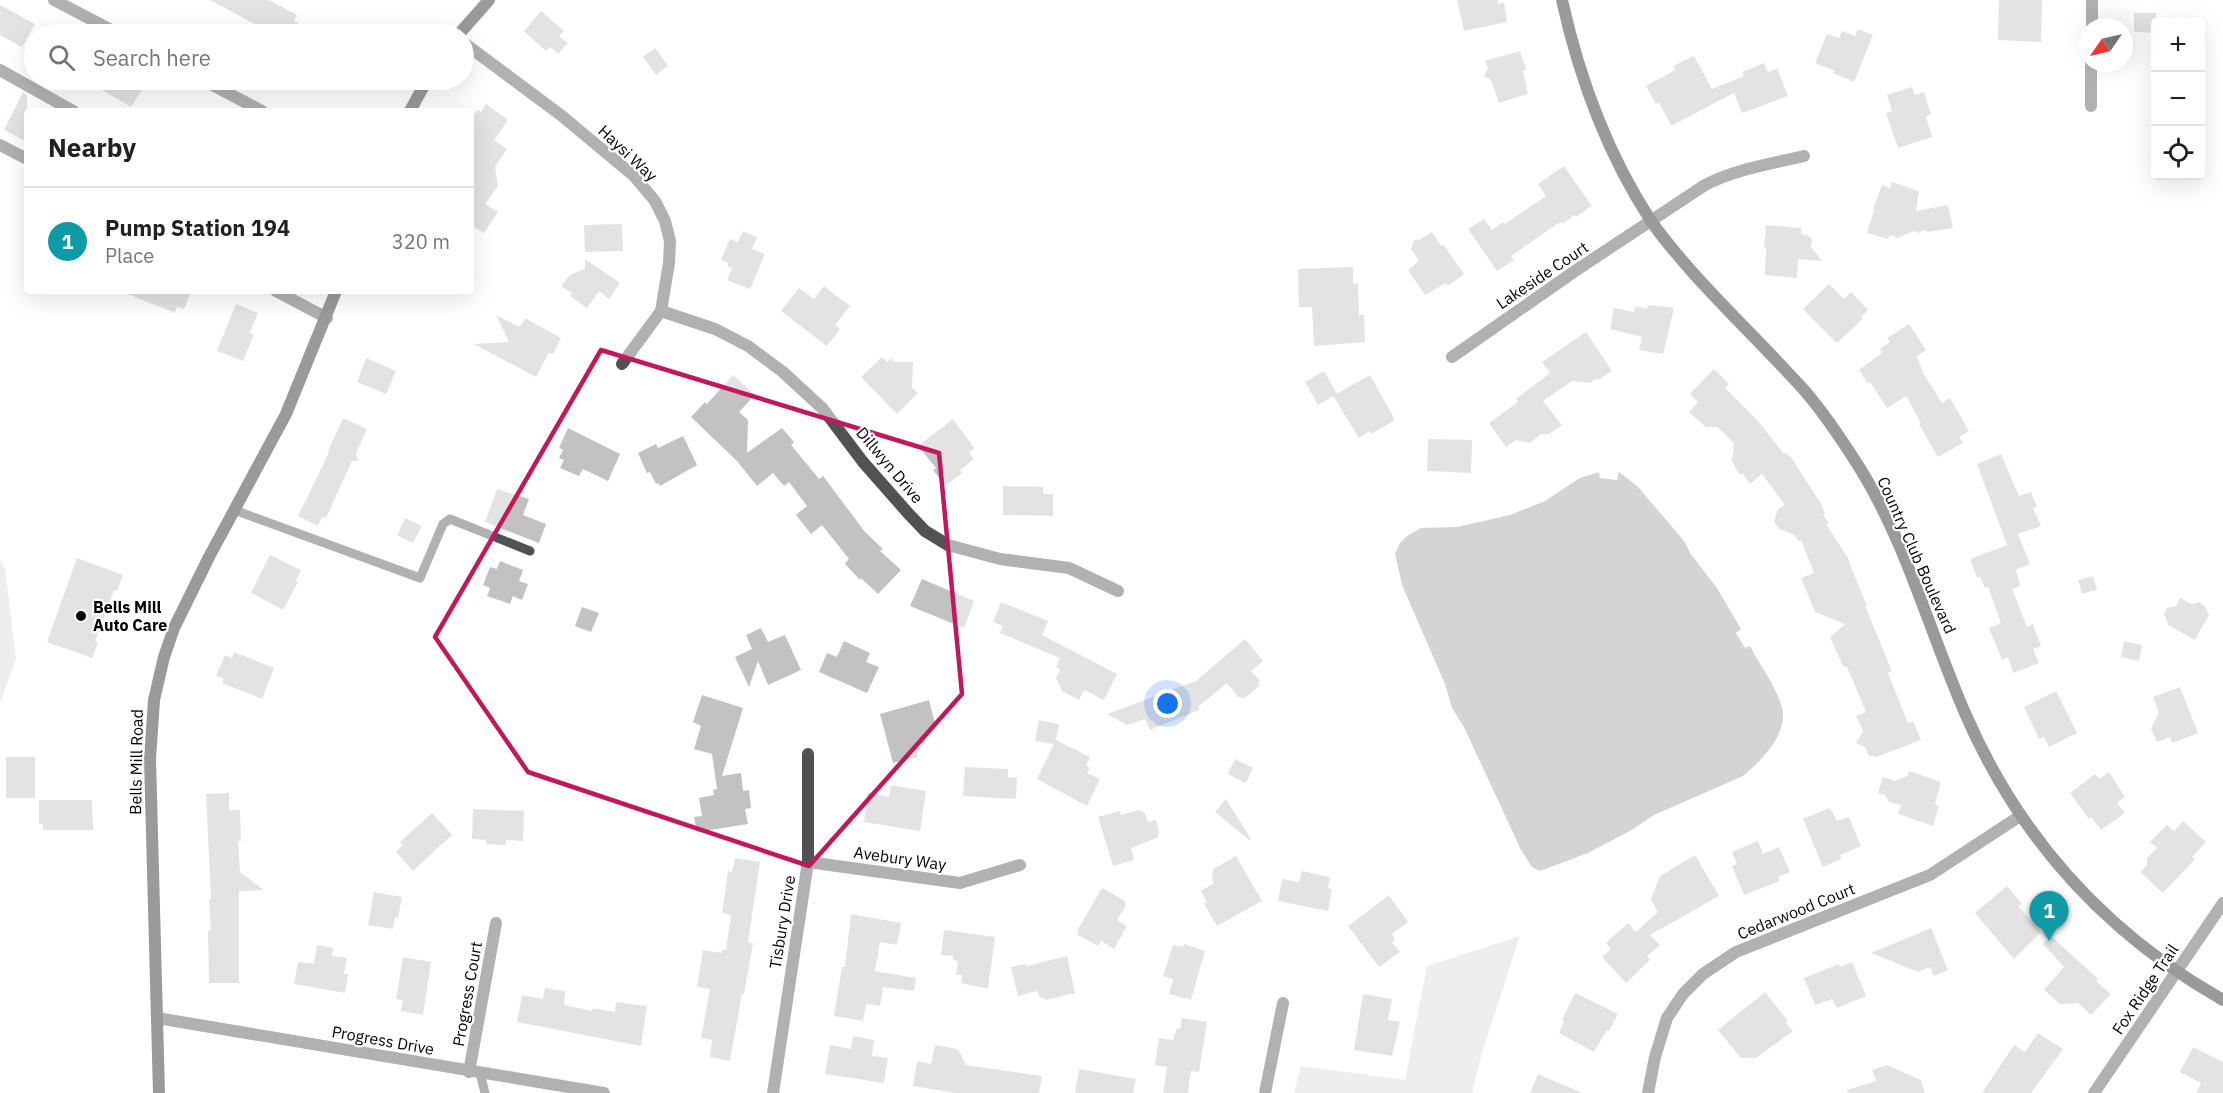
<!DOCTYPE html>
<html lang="en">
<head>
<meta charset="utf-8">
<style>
  :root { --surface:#fff; --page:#f6f6f6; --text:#202124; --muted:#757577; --line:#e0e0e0; --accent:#000 }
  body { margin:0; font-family:"IBM Plex Sans",sans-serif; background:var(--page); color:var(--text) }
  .controls { position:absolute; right:18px; top:18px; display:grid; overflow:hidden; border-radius:6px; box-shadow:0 6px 24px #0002 }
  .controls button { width:54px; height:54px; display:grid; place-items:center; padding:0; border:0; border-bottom:2px solid var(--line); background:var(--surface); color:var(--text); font:30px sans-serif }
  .compass { position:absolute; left:2079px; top:18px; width:54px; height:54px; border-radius:50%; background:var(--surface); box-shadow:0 6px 24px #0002; rotate:236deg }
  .you { position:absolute; left:1168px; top:704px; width:21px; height:21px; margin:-15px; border:4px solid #fff; border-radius:50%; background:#1a73e8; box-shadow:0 0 0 9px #1a73e833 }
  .badge { display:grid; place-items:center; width:39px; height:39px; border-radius:50%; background:var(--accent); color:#fff; font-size:20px; font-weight:700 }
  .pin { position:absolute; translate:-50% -50px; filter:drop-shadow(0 2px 3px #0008) }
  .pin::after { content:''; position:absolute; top:32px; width:21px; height:18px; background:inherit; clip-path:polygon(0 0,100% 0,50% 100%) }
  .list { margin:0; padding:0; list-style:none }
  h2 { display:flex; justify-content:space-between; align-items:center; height:78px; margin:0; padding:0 24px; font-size:26px }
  h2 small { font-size:20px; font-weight:400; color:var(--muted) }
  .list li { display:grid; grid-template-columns:39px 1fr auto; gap:18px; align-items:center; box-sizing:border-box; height:108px; padding:0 24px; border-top:2px solid var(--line) }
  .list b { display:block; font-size:22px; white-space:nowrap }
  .list p { margin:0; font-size:20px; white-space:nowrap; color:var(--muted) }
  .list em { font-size:20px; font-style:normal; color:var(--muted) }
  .icon { flex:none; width:33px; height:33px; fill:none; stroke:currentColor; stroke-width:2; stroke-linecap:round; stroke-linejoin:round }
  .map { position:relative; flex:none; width:2223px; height:1093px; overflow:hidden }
  .search { position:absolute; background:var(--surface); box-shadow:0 6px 24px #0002; left:24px; top:24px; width:450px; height:66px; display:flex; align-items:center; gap:15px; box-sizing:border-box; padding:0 21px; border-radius:33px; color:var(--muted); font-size:22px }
  .panel { position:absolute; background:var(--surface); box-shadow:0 6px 24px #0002; left:24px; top:108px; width:450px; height:186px; border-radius:6px }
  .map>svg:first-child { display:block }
</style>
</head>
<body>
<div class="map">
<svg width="2223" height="1093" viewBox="0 0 2223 1093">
  <rect width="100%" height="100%" fill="#fff"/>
  <!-- green -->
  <g fill="#d9d9d9">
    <path d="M0 560 5 568 16 658 0 704Z"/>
    <path d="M1520 936 1482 1053 1472 1093H1294L1301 1066 1405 1080 1427 966Z"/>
  </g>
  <!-- water -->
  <path fill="#a0a0a0" d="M1599 472 1600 478 1617 480 1619 472 1638 487 1685 542 1690 553 1717 588 1741 629 1736 633 1745 648 1750 646C1759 664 1781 693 1783 713 1785 737 1760 762 1743 776L1654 815 1630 831 1588 853 1540 871 1532 867 1521 850 1464 727 1452 708 1445 684 1402 585 1395 554 1400 543 1407 536 1421 528 1457 527 1510 515 1545 501 1580 478Z"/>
  <!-- building -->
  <g fill="#c2c2c2">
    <path d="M210 0H269L297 15 294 21 318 34H273Z"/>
    <path d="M1457 0H1498V4L1504 2 1507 22 1464 31Z"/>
    <path d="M1999 0H2042L2041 42 1998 40Z"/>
    <path d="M0 5 35 24 22 47 0 35Z"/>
    <path d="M541 11 564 31 559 36 568 43 558 54 550 47 546 51 524 31Z"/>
    <path d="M2134 13H2156V33L2134 32Z"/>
    <path d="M1858 29 1873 35 1854 82 1833 73 1835 71 1815 63 1827 34 1839 38 1842 31 1855 36Z"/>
    <path d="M655 48 668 66 656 75 643 57Z"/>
    <path d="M1520 51 1526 70 1523 71 1528 94 1499 103 1491 80 1484 76 1488 68 1485 61Z"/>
    <path d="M1694 56 1712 89 1744 76 1742 72 1764 63 1768 72 1777 68 1788 96 1742 113 1734 93 1671 126 1659 102 1656 104 1646 86 1675 70 1673 66Z"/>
    <path d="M85 80H136L145 85 131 107Z"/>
    <path d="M1912 87 1915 95 1924 92 1931 114 1926 117 1932 137 1898 148 1886 113 1892 111 1887 95Z"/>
    <path d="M23 92 27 95V142L4 130Z"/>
    <path d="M486 104 508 120 494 140 507 149 495 167 498 186 485 204 498 212 484 233 471 225V119L477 110 481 112Z"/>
    <path d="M1564 166 1592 206 1576 217 1575 215 1562 224 1561 222 1554 226 1511 256 1514 260 1497 271 1468 229 1484 219 1492 230 1503 222 1505 224 1515 217 1546 196 1538 184Z"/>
    <path d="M1892 182 1919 191 1916 211 1948 205 1953 228 1929 232 1924 230 1919 233 1914 231 1898 238 1890 235 1888 239 1867 233 1874 210H1873L1882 185 1890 188Z"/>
    <path d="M622 224 623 251 585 252 584 225Z"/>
    <path d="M1766 225 1801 228V234L1808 235 1812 240 1811 247 1822 261 1798 259 1797 278 1765 275 1766 248H1764Z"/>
    <path d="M743 231 757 237 752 249 765 254 750 289 727 280 732 268 727 266 728 263 721 260 730 239 738 242Z"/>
    <path d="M1432 232 1441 246 1443 244 1464 274 1448 286 1446 283 1425 295 1408 270 1419 261 1411 249 1414 240H1419Z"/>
    <path d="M585 259 620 283 609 299 599 291 587 308 570 296 572 293 561 286 570 275 585 269Z"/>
    <path d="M1353 267V284L1358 283 1359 315H1364L1365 342 1314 346 1312 307H1299L1298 269Z"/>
    <path d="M1829 284 1844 299 1851 292 1868 310 1861 317 1863 319 1837 343 1803 309Z"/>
    <path d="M824 286 850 306 835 325 840 329 827 346 781 311 799 288 814 299Z"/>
    <path d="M120 291H191L184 309 177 307 175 313Z"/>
    <path d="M236 304 258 313 250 333 254 334 243 361 217 351Z"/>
    <path d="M1648 305 1674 308 1663 354 1639 350 1642 337 1610 329 1614 308 1634 312 1635 306 1647 309Z"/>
    <path d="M496 315 520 327 525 318 561 338 553 354 549 353 536 377 474 344 509 342Z"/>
    <path d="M1909 324 1926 350 1917 356 1923 373 1942 403 1950 398 1969 431 1959 437 1963 443 1938 457 1919 424 1921 423 1906 396 1887 408 1870 382 1868 384 1859 370 1882 353 1880 349 1890 342 1887 338Z"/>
    <path d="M1586 332 1612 371 1598 380 1595 379 1590 383 1572 381 1543 401 1562 425 1549 434H1541L1530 443 1516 440 1506 447 1489 423 1518 402 1516 399 1550 373 1542 362Z"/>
    <path d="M882 357 887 362 891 358 894 362H913L912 388 918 393 897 414 861 377Z"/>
    <path d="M366 358 396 371 386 394 357 382Z"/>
    <path d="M1714 369 1729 384 1725 388 1758 421 1784 454 1785 452 1791 457 1821 504 1825 514H1823L1829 523 1826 524 1848 558 1855 577 1867 606H1865L1892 671 1888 673 1908 723 1913 721 1921 740 1876 757 1869 756 1865 747 1856 743 1863 731 1856 716 1866 712 1847 667 1843 666 1830 637 1845 624 1815 612 1801 578 1814 573 1801 540 1798 541 1795 535 1779 529 1774 521 1778 509 1785 505 1762 474 1750 484 1743 474H1739L1732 461 1734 443 1717 427H1706L1689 412 1698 402 1690 394Z"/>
    <path d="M1324 371 1337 394 1318 405 1305 382Z"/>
    <path d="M733 375 755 395 739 412 748 420 747 453 782 428 794 442 791 445 819 479 823 476 865 532 883 549 880 551 901 570 878 594 861 578 860 580 846 565 845 563 849 559 822 525 811 534 796 515 807 506 789 482 784 486 773 473 757 486 737 461 691 417 705 402 707 404Z"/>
    <path d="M1370 375 1395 420 1371 434 1370 431 1359 438 1333 396Z"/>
    <path d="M343 418 367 429 356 453 358 461H352L326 518 322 517 318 526 298 516 325 461 329 451H328Z"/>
    <path d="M953 419 974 448 969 453 974 459 960 470 962 473 945 486 933 470 936 468 918 446Z"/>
    <path d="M568 428 620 454 608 481 583 469 579 476 560 468 564 460 559 458 563 450 559 448Z"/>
    <path d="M683 436 697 465 660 486 658 483 656 484 650 472 647 473 638 453 656 444 658 448Z"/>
    <path d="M1428 439 1472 440 1471 473 1427 471Z"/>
    <path d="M2001 454 2019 496 2031 492 2037 507 2033 508 2041 526 2018 534 2030 564 2016 570 2020 586 2012 589 2027 627 2033 624 2041 646 2033 649 2039 663 2013 673 2008 657 2002 660 1989 628 2001 623 1988 587 1985 588 1980 577 1977 578 1970 559 2007 545 1977 464Z"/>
    <path d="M1003 486 1043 487V494H1053V516L1003 515Z"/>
    <path d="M497 489 529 499 523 515 546 524 539 543 485 522Z"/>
    <path d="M405 518 422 526 413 543 397 535Z"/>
    <path d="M270 555 301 570 296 581 298 582 283 610 251 593Z"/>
    <path d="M77 558 123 575 117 591 114 590 95 642 98 643 92 658 47 642Z"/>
    <path d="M500 561 523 570 519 581 528 584 522 600 513 596 510 604 487 596 490 588 483 585 490 567 497 569Z"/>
    <path d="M2093 576 2097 590 2082 594 2078 580Z"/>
    <path d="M922 579 974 601 964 628 910 606Z"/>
    <path d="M2180 598 2192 604 2199 602 2204 605 2209 615 2195 640 2168 625 2164 614 2167 608 2176 606Z"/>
    <path d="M1001 602 1048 621 1042 635 1117 674 1104 700 1084 690 1079 700 1062 691 1056 678 1060 670 1056 667 1060 658 1000 633 1003 626 993 622Z"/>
    <path d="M582 607 599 613 591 632 575 626Z"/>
    <path d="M761 628 768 642 785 635 801 670 768 685 758 661 749 687 735 657 752 649 746 635Z"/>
    <path d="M1245 639 1263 661 1251 671 1260 681 1258 682 1260 685 1245 698 1238 697 1227 683 1198 707 1199 710 1150 730 1145 719 1127 725 1107 714 1196 681Z"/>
    <path d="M844 641 870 653 866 662 879 667 867 693 819 672 827 653 837 657Z"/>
    <path d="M2124 641 2142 645 2139 661 2121 657Z"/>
    <path d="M234 652 274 668 262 699 222 683 224 679 216 676 225 655 232 658Z"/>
    <path d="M2180 687 2198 733 2172 743 2170 737 2157 742 2151 729 2159 712 2153 697Z"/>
    <path d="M2056 691 2077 733 2049 747 2044 737 2039 739 2024 707Z"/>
    <path d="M702 695 743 708 722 776 741 773 743 791 749 790 751 808 745 809 748 824 697 832 694 817 702 816 699 798 714 795 713 790 717 789 712 754 694 749 701 726 693 722Z"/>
    <path d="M929 700 936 727 917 753 918 757 893 763 880 714Z"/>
    <path d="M1039 720 1059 724 1056 740 1090 757 1086 765 1090 768 1087 773 1100 779 1087 806 1037 779 1054 744 1035 741Z"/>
    <rect x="6" y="757" width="29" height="41"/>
    <path d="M1235 759 1253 768 1246 783 1228 774Z"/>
    <path d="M965 767 1008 769V777L1017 778 1016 799 963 796Z"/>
    <path d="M1909 771 1941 782 1935 804 1939 806 1933 826 1898 814 1901 805 1889 802 1885 795 1878 793 1883 777 1895 781 1907 776Z"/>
    <path d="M2109 772 2125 797 2117 803 2125 813 2101 830 2091 817 2089 819 2070 793 2095 774 2099 779Z"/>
    <path d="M891 785 926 791 920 831 864 822 868 793 889 797Z"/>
    <path d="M229 793V810H240L241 841H238L240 872 264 890 239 891V983H209L208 930H211L209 899H211L206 794Z"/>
    <path d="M1226 799 1251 839 1249 840 1215 812Z"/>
    <path d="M39 800H92L93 830H43V824H39Z"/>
    <path d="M1830 808 1837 821 1849 817 1861 846 1840 855 1841 859 1823 867 1803 819Z"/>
    <path d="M473 809 524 811 523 841 506 840V845L486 844V840L472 839Z"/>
    <path d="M1139 810 1145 813 1148 822 1156 820 1159 833 1157 838 1131 848 1134 860 1113 866 1098 817 1120 811 1121 815Z"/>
    <path d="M432 813 452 835 413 871 396 852 403 845 400 842Z"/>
    <path d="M2183 821 2206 842 2192 857 2195 859 2163 893 2140 872 2147 865V858L2157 848 2150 842 2167 825 2174 831Z"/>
    <path d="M1758 841 1763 854 1779 847 1790 872 1778 877 1780 881 1744 895 1732 866 1737 864 1732 852Z"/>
    <path d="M1695 855 1719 896 1650 935 1660 945 1647 956 1650 960 1626 983 1602 957 1611 949 1606 943 1628 923 1636 932 1658 912 1651 899 1660 876Z"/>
    <path d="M1236 856 1262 901 1217 926 1204 904 1207 902 1201 891 1214 883 1212 880 1213 869Z"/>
    <path d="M735 858 760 862 748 942 753 943 744 994H742L730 1061 710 1057 712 1040 701 1038 710 989 697 987 703 950 722 953V950H726L731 915 722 913 728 871 732 872Z"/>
    <path d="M1302 871 1330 877 1328 888 1332 889 1328 911 1278 901 1282 879 1299 882Z"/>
    <path d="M2007 886 2022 904 2018 906 2041 932 2014 959 1975 913Z"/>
    <path d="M1102 888 1125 901V907L1117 920 1127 926 1114 949 1101 941 1098 946 1078 935V929Z"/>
    <path d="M374 892 402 897 398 918 395 917 393 929 368 925Z"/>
    <path d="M1389 895 1408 922 1392 934 1395 940 1392 942 1400 952 1379 967 1348 926Z"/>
    <path d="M851 914 901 923 897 945 880 942 875 971 916 978 914 991 883 987 880 1006 866 1004 863 1021 834 1016 842 967H845Z"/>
    <path d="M1931 928 1948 970 1934 976 1930 967 1918 972 1871 953Z"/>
    <path d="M944 930 995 937 988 989 961 983 962 975H956L958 961 953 960V956L941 955Z"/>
    <path d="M2051 936 2098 979 2096 981 2111 994 2091 1015 2078 1003 2060 1004 2044 990 2064 967 2043 944Z"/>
    <path d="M1184 944 1205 951 1191 1000 1169 994 1173 979 1163 976 1173 945 1183 947Z"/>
    <path d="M317 945 333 948 332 956 347 958 344 974H348L345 993 294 984 298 962 314 964Z"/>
    <path d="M1067 956 1075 993 1046 1000 1039 996 1037 991 1018 996 1011 967 1026 964 1027 966Z"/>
    <path d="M403 957 431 962 423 1015 401 1011 403 1000 396 999Z"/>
    <path d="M1852 962 1866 996 1837 1008 1832 999 1815 1005 1804 978 1839 964 1840 967Z"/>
    <path d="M545 988 565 991 564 1005 592 1011 593 1008 615 1012 616 1002 647 1006 641 1046 517 1022 522 995 543 999Z"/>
    <path d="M1765 992 1788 1021 1786 1023 1793 1031 1756 1058H1741L1718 1030Z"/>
    <path d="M1575 993 1618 1014 1609 1031 1607 1030 1594 1052 1559 1033 1564 1022 1562 1020Z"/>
    <path d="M1363 994 1392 999 1388 1020 1400 1022 1392 1056 1354 1050Z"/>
    <path d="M1182 1018 1207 1022 1199 1072 1191 1071 1188 1093H1163L1167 1067 1155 1065 1159 1038 1173 1040 1177 1028 1180 1029Z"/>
    <path d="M2038 1033 2063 1049 2031 1093H1982L2014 1045 2025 1052Z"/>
    <path d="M853 1036 874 1040 872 1056 888 1058 884 1083 825 1074 830 1045 851 1049Z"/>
    <path d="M935 1045 958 1049 966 1065 1042 1076 1039 1093H955L913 1086 917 1061 931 1064Z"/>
    <path d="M2193 1047 2223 1062V1093H2196L2201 1083 2180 1072Z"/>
    <path d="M1887 1065 1921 1080 1925 1093H1848L1847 1090 1876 1081 1872 1070Z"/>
    <path d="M1079 1069 1136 1079 1133 1093H1075Z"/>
    <path d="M1538 1074 1582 1093H1530Z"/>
  </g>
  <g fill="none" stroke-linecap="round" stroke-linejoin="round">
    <!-- lane -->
    <g stroke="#525252" stroke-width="9">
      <path d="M234 510 420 578 443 524 450 519 530 551"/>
      <path d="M480 1073 485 1093"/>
    </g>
    <!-- street -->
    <g stroke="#525252" stroke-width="12">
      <path d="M54 0 119 34"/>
      <path d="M2092 27V0"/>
      <path d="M464 43 562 116 634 176 655 201 665 221 670 241 669 263 661 311 622 364"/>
      <path d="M0 70 73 111"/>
      <path d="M203 80 262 111"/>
      <path d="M2091 106V63"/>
      <path d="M0 145 27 159"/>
      <path d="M276 291 327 318"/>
      <path d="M661 311 715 329 748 346 783 372 823 409 863 462 907 512 925 531 948 545 1000 559 1069 568 1118 591"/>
      <path d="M1452 357 1575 271 1705 185C1736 169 1770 164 1804 156"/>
      <path d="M808 862 960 883 1020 865"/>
      <path d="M157 1018 604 1093"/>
      <path d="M469 1072 496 923"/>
      <path d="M773 1093 808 862V754"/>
      <path d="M1265 1093 1283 1003"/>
      <path d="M1648 1093 1655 1057 1667 1018 1683 994 1703 974 1736 952 1930 875 2020 816"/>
      <path d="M2094 1093 2223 903"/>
    </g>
    <!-- secondary -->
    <g stroke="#1f1f1f" stroke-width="12">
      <path d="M1562 0C1579 77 1608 155 1651 221 1664 240 1679 257 1694 274 1730 314 1768 350 1804 390 1825 414 1844 443 1861 470 1907 545 1930 633 1965 713 2019 838 2105 933 2223 1000"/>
      <path d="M459 34 489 0"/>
      <path d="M410 111 427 80"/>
      <path d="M159 1093 150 759 154 700 164 657 174 628 209 557 286 414 336 291"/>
    </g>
  </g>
  <!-- marked area -->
  <path d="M0 0H2223V1093H0ZM601 350 939 453 962 694 809 866 528 772 435 637Z" fill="#fff" fill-opacity=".55" fill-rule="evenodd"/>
  <path fill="none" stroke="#c2185b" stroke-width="4.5" stroke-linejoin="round" d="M601 350 939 453 962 694 809 866 528 772 435 637Z"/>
  <!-- markers -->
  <circle fill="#000" stroke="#fff" stroke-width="2" cx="81" cy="616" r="6"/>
  <g text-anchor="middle" stroke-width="4.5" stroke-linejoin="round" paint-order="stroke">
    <!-- street labels -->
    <g font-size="16" fill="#000" stroke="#fff">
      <text transform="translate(628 153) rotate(43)" y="6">Haysi Way</text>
      <text transform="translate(1542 275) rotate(-34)" y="6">Lakeside Court</text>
      <text transform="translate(890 465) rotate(50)" y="6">Dillwyn Drive</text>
      <text transform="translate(1917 555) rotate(66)" y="6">Country Club Boulevard</text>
      <text transform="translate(136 762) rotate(-89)" y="6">Bells Mill Road</text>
      <text transform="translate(900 858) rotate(8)" y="6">Avebury Way</text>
      <text transform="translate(1796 911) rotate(-22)" y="6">Cedarwood Court</text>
      <text transform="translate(782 922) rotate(-81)" y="6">Tisbury Drive</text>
      <text transform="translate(2145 989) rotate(-56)" y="6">Fox Ridge Trail</text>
      <text transform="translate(467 994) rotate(-80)" y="6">Progress Court</text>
      <text transform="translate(383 1040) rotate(10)" y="6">Progress Drive</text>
    </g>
    <!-- poi labels -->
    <g font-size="16" font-weight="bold" fill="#000" stroke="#fff" text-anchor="start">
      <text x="93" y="613">Bells Mill<tspan x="93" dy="18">Auto Care</tspan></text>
    </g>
  </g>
</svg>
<div class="controls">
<button>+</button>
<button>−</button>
<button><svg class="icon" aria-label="locate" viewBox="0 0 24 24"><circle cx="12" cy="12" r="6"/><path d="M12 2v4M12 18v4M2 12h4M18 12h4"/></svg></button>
</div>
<svg class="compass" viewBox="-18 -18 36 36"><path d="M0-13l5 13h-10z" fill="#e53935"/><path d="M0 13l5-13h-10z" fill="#757577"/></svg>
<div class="you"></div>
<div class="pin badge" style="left:2049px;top:941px;background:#0f9aa8">1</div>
<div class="search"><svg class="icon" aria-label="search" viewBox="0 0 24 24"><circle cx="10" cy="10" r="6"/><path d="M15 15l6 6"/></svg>Search here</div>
<section class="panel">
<h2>Nearby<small></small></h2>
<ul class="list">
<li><span class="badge" style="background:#0f9aa8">1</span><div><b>Pump Station 194</b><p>Place</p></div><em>320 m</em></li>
</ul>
</section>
</div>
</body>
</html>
